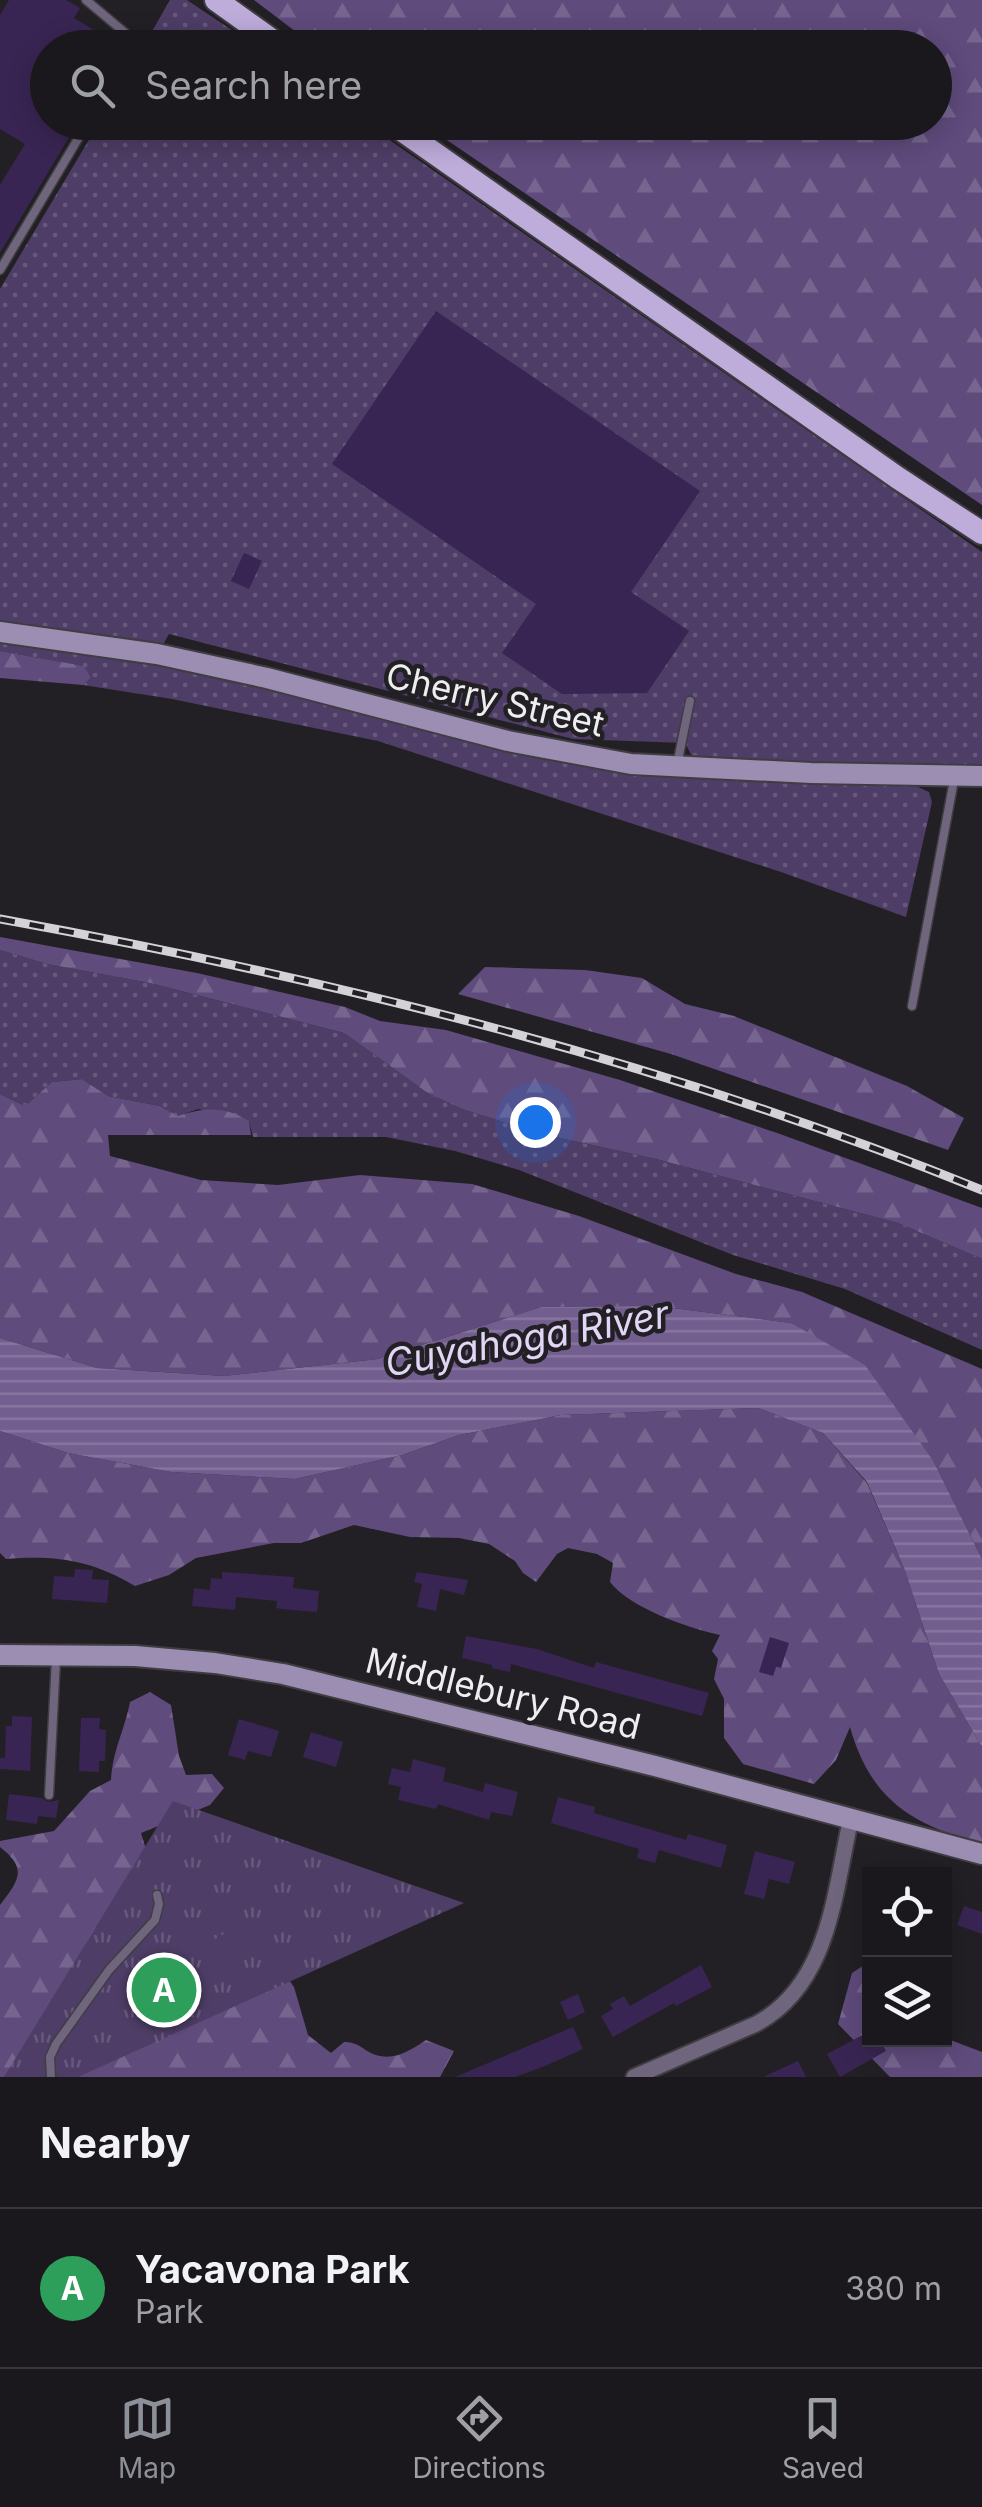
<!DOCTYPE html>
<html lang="en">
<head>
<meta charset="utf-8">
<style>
  :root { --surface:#1a181c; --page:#232125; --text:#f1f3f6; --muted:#9fa0a3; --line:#38373b; --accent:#8c9099 }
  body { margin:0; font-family:Inter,sans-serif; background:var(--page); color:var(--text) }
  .controls { position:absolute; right:30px; bottom:30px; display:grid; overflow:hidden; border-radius:0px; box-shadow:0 5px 25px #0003 }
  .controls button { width:90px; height:90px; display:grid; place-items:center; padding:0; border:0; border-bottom:2px solid var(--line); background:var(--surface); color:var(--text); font:50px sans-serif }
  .you { position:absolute; left:535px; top:1122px; width:35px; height:35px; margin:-25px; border:8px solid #fff; border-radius:50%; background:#1a73e8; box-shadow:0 0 0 15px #1a73e833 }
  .badge { display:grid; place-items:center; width:65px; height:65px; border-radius:50%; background:var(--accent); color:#fff; font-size:32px; font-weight:700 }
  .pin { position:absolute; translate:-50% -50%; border:5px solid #fff; box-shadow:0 2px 10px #0006 }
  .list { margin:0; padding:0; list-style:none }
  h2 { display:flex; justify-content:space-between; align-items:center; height:130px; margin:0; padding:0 40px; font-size:42px }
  h2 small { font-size:32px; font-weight:400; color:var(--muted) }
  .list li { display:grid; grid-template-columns:65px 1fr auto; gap:30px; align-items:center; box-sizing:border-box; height:160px; padding:0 40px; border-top:2px solid var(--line) }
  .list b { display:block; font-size:38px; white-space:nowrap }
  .list p { margin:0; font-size:32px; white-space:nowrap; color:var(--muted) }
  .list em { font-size:32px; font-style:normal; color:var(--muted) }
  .icon { flex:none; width:55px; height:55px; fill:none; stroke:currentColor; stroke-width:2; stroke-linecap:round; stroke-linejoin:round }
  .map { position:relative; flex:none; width:982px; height:2077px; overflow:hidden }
  .search { position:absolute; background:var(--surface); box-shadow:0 5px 25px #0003; left:30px; right:30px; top:30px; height:110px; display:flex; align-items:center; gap:25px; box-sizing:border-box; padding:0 35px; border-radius:55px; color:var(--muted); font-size:38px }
  .sheet { height:290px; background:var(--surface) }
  nav { display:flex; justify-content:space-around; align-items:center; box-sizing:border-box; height:140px; border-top:2px solid var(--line); background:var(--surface); font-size:28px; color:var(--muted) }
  nav a { display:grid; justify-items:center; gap:5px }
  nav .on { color:var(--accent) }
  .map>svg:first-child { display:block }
</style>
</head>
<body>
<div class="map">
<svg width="982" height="2077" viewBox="0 0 982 2077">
  <defs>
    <pattern id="grass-dots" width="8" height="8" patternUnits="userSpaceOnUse" patternTransform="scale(2.5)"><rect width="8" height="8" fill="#4e3d66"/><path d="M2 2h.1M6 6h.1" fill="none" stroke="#68597c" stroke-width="1.8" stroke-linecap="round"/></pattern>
    <pattern id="forest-firs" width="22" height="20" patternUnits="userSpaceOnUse" patternTransform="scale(2.5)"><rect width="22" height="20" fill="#5f4b7c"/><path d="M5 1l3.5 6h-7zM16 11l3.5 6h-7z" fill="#76658f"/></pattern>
    <pattern id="park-tufts" width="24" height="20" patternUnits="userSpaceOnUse" patternTransform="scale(2.5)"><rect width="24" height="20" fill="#4e3d66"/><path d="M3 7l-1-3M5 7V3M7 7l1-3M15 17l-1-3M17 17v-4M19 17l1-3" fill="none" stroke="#68597c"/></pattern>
    <pattern id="water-rules" width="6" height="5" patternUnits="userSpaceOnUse" patternTransform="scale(2.5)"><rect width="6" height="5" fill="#735e90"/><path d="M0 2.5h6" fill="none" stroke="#8775a0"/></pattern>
  </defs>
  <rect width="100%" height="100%" fill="#222025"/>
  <!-- grass -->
  <g fill="url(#grass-dots)">
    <path d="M170 0H187L257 47H143Z"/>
    <path d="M99 123H365L982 552V767L862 766 693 758 685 743 573 739 169 634 161 648 0 621V289Z"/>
    <path d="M0 639 222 674 521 753 907 782 929 792 932 802 906 917 781 872 378 741 172 699 83 685 91 678 83 666 0 651Z"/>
    <path d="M0 950 47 964 150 983 344 1033 429 1094 465 1110 542 1134 656 1159 898 1223 982 1259V1350L845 1289 733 1255 519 1170 455 1151 386 1137H253L249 1121 198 1109 178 1116 160 1106 108 1096 82 1079 52 1082 25 1106 0 1094Z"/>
  </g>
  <!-- forest -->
  <g fill="url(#forest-firs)">
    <path d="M254 0H982V505L422 123 934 122V48L316 47Z"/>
    <path d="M0 651 84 666 91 678 83 685 0 678Z"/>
    <path d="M0 937 197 973 345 1007 380 1021 446 1030 620 1080 780 1134 982 1208V1259L898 1223 656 1159 542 1134 465 1110 429 1094 344 1033 150 983 47 964 0 950Z"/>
    <path d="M485 967 585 970 642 978 685 1004 734 1016 907 1086 964 1118 948 1150 671 1054 458 994Z"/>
    <path d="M82 1079 108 1096 160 1106 178 1116C204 1107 225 1106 249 1121L251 1135H108L110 1156 201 1180 278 1185 360 1175 472 1184 579 1216 736 1274 802 1292 982 1369V1559L934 1462 791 1323 656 1306 541 1307 378 1359 224 1376 97 1368 0 1338V1094L25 1106 52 1082Z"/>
    <path d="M758 1408 823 1433 867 1483 904 1568 939 1674 982 1747V1844C912 1824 871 1801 850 1727L836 1760 814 1784 743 1764 724 1738V1699L714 1679 718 1659 712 1651 720 1635C688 1628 630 1608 610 1582L613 1563 597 1554 568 1548 557 1554 536 1582 523 1573 515 1561 489 1544 459 1538 410 1537 354 1525 301 1543H274L196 1558 169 1575 135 1586C91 1560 56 1555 6 1559L0 1553V1431L68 1453 171 1472 295 1479 402 1455 459 1435 561 1415Z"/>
    <path d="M150 1692 171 1705 179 1756 186 1775 212 1774 224 1788 210 1805 141 1833 150 1862 273 1957 294 1987 308 2035 331 2053 344 2042C360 2042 363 2051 376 2055 395 2061 411 2050 426 2040L454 2051 440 2077H0V1905C19 1880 28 1869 0 1847V1841L54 1831 90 1791 111 1780C113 1749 124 1732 130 1702Z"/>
    <path d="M869 1962 870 2040 945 2038 982 2052V2077H890L838 2024 852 1973Z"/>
  </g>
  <!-- park -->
  <path fill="url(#park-tufts)" d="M173 1801 464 1903 78 2077H4Z"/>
  <!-- pitch -->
  <path fill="#4e3d66" d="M231 1930 246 1957 212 1976 197 1949Z"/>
  <!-- water -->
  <path fill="url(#water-rules)" d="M656 1306 791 1323 865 1365 934 1462 982 1559V1747L939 1674 904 1568 867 1482 823 1433 758 1408 561 1415 459 1435 402 1455 295 1479 171 1472 68 1453 0 1431V1338L97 1368 224 1376 378 1359 541 1307Z"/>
  <!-- building -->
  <g fill="#392553">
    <path d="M9 0H66L80 8 74 18 124 48H48V122H78L0 253V185L25 144 0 129V15Z"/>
    <path d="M436 311 700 491 631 592 689 631 647 693 562 694 502 653 536 604 332 464Z"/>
    <path d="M244 553 262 561 249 589 231 581Z"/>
    <path d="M75 1569 93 1570 92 1579 109 1580 107 1603 52 1599 54 1576 74 1577Z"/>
    <path d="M222 1572 294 1577 293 1588 319 1591 317 1612 281 1609 276 1608 277 1601 236 1597 235 1610 192 1606 194 1588 210 1590 211 1578 222 1579Z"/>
    <path d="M417 1572 468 1580 464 1595 440 1589 436 1611 417 1607 422 1584 414 1582Z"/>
    <path d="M466 1636 537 1649 594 1668 596 1662 709 1693 702 1716 511 1664 510 1672 492 1668V1665L462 1658Z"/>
    <path d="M770 1637 789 1643 781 1668 776 1667 773 1676 759 1672Z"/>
    <path d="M12 1716 32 1717 30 1771 0 1769V1758H5L6 1726H12Z"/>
    <path d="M81 1718H100L99 1729 106 1730 105 1761H99V1772L79 1771Z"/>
    <path d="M239 1719 279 1731 271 1757 248 1751 245 1760 228 1755Z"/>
    <path d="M311 1732 343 1742 336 1767 303 1757Z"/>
    <path d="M413 1759 446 1768 443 1781 483 1792 485 1783 518 1792 512 1816 491 1812 489 1820 438 1804 436 1809 398 1800 401 1787 388 1784 392 1768 410 1772Z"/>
    <path d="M9 1794 42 1798 48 1802 59 1800 56 1818 38 1816 37 1824 6 1820Z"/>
    <path d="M558 1797 595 1807 594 1813 686 1840 688 1834 727 1845 721 1868 659 1850 655 1863 637 1858 639 1849 551 1823Z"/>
    <path d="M755 1851 795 1862 789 1884 769 1879 764 1899 744 1894Z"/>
    <path d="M964 1906 982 1912V1934L957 1925Z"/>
    <path d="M701 1965 712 1987 676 2006 674 2003 613 2037 601 2016 613 2009 610 2004 624 1996 630 2006Z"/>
    <path d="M578 1994 585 2012 568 2020 560 2002Z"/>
    <path d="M573 2027 583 2049 545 2066 515 2077H455Z"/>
    <path d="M870 2031V2040H880L886 2051 840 2077 827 2054Z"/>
    <path d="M798 2061 806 2077H763Z"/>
  </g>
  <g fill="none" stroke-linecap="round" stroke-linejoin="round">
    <defs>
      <g id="lane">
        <path d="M86 0 136 42 133 48"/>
        <path d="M0 270 88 122"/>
        <path d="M677 765 690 701"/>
        <path d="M912 1006 954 780"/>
        <path d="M49 1795 56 1659"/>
        <path d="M51 2077 50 2057 56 2044 109 1970 155 1920 159 1904 157 1895"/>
      </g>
      <path id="street" d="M634 2077 756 2024C830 1984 834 1893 851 1818"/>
      <g id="secondary">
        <path d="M0 632 157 654 267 678 508 741 631 764 811 773 982 776"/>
        <path d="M0 1655 135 1656 215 1663 283 1674 655 1766 982 1854"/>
      </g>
      <g id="primary">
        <path d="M216 0 283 48"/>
        <path d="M390 122 898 478 982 533"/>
      </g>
    </defs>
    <!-- lane casing -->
    <use href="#lane" stroke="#3f3d41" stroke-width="11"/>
    <!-- street casing -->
    <use href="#street" stroke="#3f3d41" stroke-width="19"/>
    <!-- secondary casing -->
    <use href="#secondary" stroke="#3f3d41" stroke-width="24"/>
    <!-- primary casing -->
    <use href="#primary" stroke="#3f3d41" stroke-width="26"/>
    <!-- lane -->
    <use href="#lane" stroke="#6f667d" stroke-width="8"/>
    <!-- street -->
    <use href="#street" stroke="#6f667d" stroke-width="15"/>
    <!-- secondary -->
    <use href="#secondary" stroke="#9c8db2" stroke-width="20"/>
    <!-- primary -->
    <use href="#primary" stroke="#beacdb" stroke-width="22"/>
    <defs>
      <path id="rail" d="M0 919C334 979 666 1062 982 1190"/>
    </defs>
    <!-- rail casing -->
    <use href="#rail" stroke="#d3d2d6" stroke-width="9"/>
    <!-- rail -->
    <use href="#rail" stroke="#222025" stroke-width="5" stroke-dasharray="15" stroke-linecap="butt"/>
  </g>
  <g text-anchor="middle" stroke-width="9" stroke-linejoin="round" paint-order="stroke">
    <!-- street labels -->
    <g font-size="35" fill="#eeedf0" stroke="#222025">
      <text transform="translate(495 700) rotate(13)" y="12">Cherry Street</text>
      <text transform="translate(503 1694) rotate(14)" y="12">Middlebury Road</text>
    </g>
    <!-- water labels -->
    <g font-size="38" font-style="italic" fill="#e2d6f6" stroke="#222025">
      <text transform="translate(527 1339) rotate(-10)" y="13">Cuyahoga River</text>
    </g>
  </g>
</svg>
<div class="controls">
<button><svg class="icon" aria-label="locate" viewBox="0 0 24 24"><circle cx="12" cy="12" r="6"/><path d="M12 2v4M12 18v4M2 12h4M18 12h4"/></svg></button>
<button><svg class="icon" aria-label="layers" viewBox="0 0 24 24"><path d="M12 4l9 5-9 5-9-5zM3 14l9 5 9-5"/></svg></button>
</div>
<div class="you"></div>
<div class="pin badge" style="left:164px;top:1990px;background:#2e9e5b">A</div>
<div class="search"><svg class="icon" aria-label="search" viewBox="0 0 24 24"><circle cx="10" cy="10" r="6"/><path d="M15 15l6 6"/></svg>Search here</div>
</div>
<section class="sheet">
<h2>Nearby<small></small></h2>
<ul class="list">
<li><span class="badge" style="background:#2e9e5b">A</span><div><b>Yacavona Park</b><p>Park</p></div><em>380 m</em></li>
</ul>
</section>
<nav>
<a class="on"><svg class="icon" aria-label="map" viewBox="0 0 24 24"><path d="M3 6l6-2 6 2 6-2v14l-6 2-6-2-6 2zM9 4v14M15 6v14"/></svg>Map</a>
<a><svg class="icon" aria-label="directions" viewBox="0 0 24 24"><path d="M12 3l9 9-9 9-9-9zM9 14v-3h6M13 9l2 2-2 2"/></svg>Directions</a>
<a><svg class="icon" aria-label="saved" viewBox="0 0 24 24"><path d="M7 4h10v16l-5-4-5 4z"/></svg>Saved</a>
</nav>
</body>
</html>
